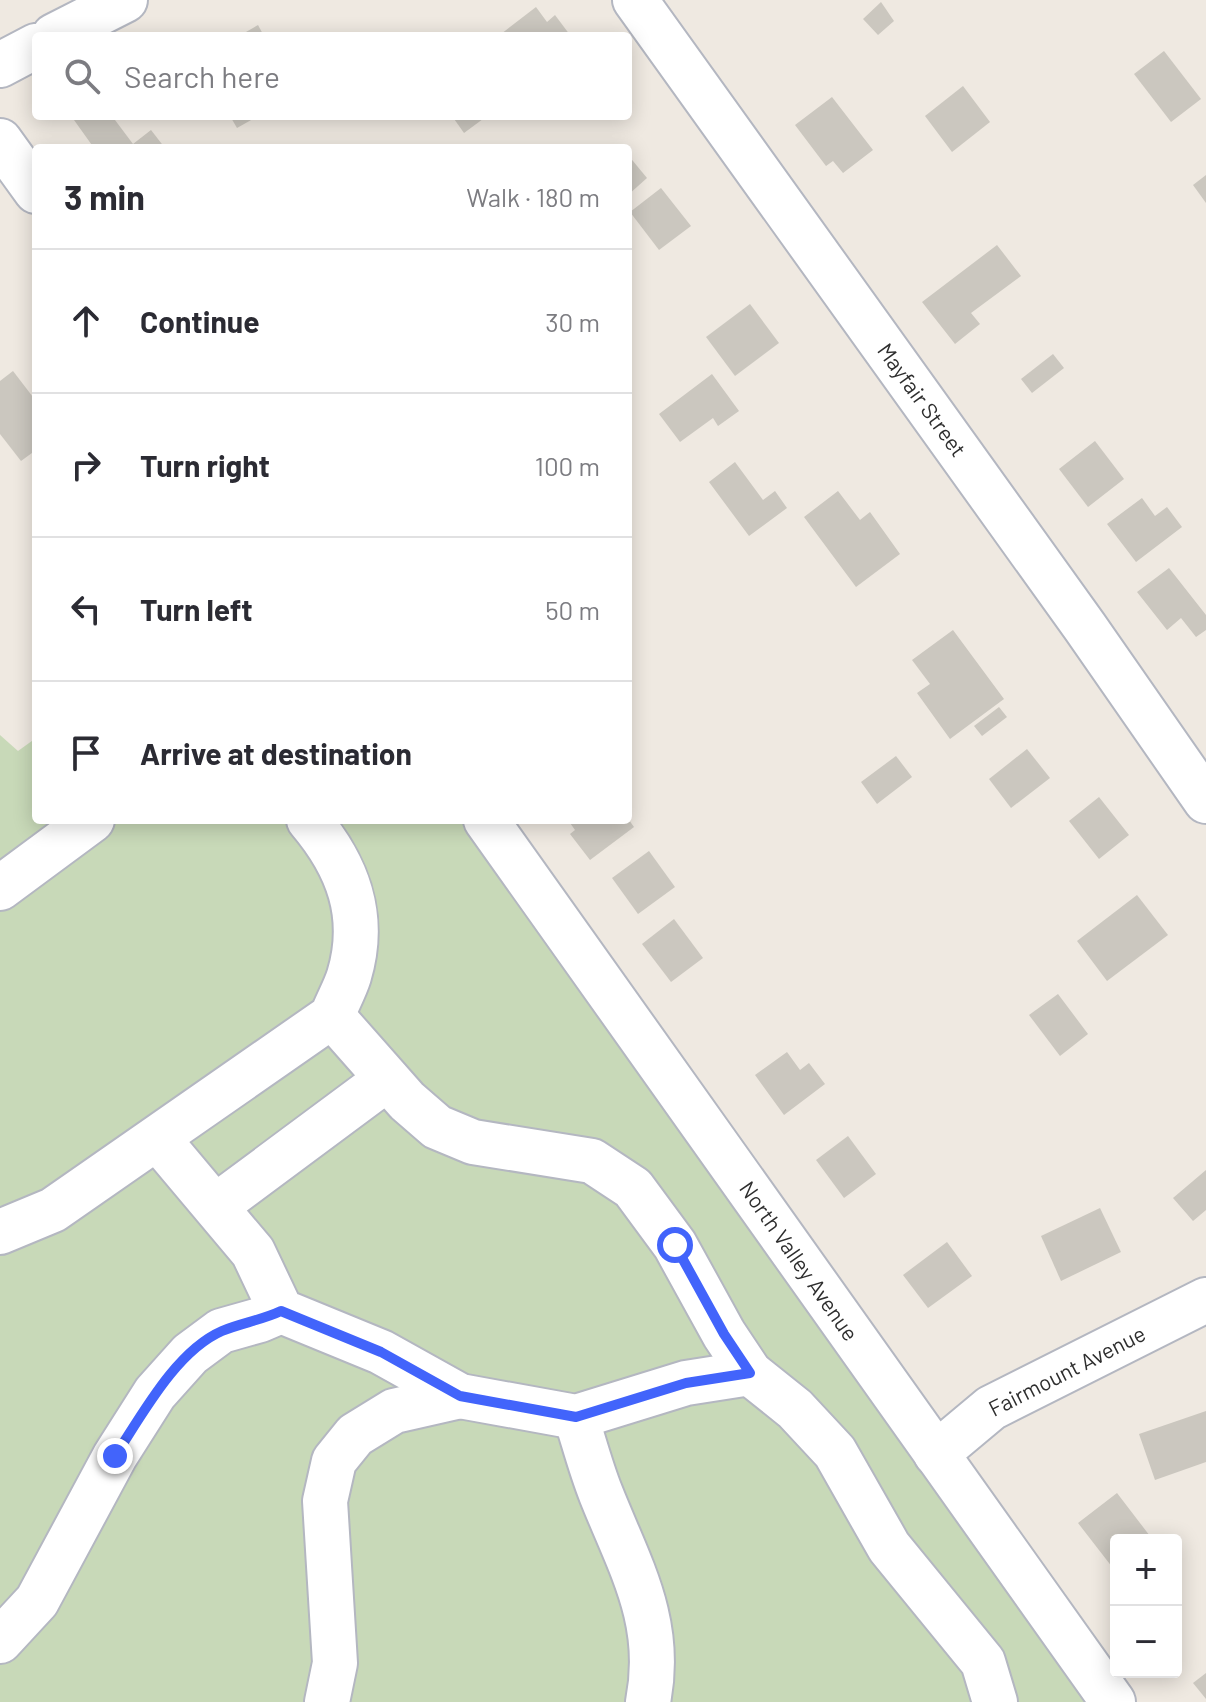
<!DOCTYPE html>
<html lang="en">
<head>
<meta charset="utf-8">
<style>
  :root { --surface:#fff; --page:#f2f2f3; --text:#2b2b33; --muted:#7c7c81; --line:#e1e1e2 }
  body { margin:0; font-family:Barlow,sans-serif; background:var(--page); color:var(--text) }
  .controls { position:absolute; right:24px; bottom:24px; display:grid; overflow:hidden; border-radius:8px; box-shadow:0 4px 20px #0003 }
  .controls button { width:72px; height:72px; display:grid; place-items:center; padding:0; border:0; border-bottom:2px solid var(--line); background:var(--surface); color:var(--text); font:40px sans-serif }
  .stop { position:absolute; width:24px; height:24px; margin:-18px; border:6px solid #4264fb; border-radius:50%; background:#fff }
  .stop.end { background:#4264fb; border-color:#fff; box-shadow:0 2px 8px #0008 }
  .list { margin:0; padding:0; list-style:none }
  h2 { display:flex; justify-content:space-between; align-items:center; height:104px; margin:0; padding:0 32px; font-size:34px }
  h2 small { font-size:26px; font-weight:400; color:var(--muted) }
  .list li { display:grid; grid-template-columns:52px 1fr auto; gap:24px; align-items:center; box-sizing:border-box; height:144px; padding:0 32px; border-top:2px solid var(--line) }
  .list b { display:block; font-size:30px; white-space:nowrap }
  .list em { font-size:26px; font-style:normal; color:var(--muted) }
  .icon { flex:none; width:44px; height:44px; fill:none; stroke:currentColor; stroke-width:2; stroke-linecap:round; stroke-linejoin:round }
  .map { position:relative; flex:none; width:1206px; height:1702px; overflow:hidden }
  .search { position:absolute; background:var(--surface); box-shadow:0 4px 20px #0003; left:32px; top:32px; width:600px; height:88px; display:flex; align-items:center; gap:20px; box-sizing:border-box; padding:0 28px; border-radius:8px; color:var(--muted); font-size:30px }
  .panel { position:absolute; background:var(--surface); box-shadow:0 4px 20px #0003; left:32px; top:144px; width:600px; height:680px; border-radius:8px }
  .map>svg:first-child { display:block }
</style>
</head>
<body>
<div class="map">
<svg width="1206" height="1702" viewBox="0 0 1206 1702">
  <rect width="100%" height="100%" fill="#efe9e1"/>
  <!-- cemetery -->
  <path fill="#c8d9b8" d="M0 735 18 751 36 738V820H492L1124 1702H0Z"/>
  <!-- building -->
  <g fill="#cbc7bf">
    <path d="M881 2 894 21 878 35 863 19Z"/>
    <path d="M536 7 547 22 555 15 570 35 502 36 501 34Z"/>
    <path d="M258 25 264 36H239Z"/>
    <path d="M1164 51 1201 99 1171 122 1134 74Z"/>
    <path d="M963 86 990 122 952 152 925 116Z"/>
    <path d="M832 97 873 150 843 173 833 161 826 166 795 125Z"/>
    <path d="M79 116H112L133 144 151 130 165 148H94L74 120Z"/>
    <path d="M230 116H258L237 128Z"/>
    <path d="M452 116H487L464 133Z"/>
    <path d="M628 155 647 178 628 195Z"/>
    <path d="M1206 175V203L1193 185Z"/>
    <path d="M661 188 691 226 659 250 630 212Z"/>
    <path d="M997 245 1021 276 971 313 980 324 955 344 922 302Z"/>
    <path d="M750 304 779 343 735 376 706 337Z"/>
    <path d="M1053 354 1064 368 1032 393 1021 379Z"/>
    <path d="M13 371 36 401V450L21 461 0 434V381Z"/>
    <path d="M712 374 739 411 718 426 713 418 680 442 659 414Z"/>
    <path d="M1095 441 1124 479 1088 507 1059 469Z"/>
    <path d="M735 462 763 500 775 491 787 508 749 536 709 482Z"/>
    <path d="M838 491 860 520 870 512 900 554 856 587 804 517Z"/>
    <path d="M1142 498 1155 516 1167 507 1182 527 1136 562 1107 524Z"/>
    <path d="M1169 568 1206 615V630L1196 637 1181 618 1167 630 1137 592Z"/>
    <path d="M953 630 1004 699 950 739 917 693 930 684 912 660Z"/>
    <path d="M999 707 1007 717 982 736 974 726Z"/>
    <path d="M1027 749 1050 778 1011 808 989 779Z"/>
    <path d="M896 756 912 777 877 804 861 782Z"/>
    <path d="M1099 797 1129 835 1099 859 1069 821Z"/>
    <path d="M568 820H629L634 827 590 860 570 834 575 830Z"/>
    <path d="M649 851 675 887 638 914 612 878Z"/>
    <path d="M1137 895 1168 935 1107 981 1077 941Z"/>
    <path d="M674 919 703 958 671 982 642 944Z"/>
    <path d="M1058 994 1088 1034 1060 1056 1029 1015Z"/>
    <path d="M787 1052 800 1070 809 1063 825 1084 784 1115 755 1075Z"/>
    <path d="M848 1136 876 1174 844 1198 816 1160Z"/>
    <path d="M1206 1170V1210L1193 1221 1173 1198Z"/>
    <path d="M1100 1208 1121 1252 1061 1281 1041 1236Z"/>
    <path d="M947 1242 972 1276 928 1308 903 1275Z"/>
    <path d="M1206 1411V1462L1155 1480 1139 1434Z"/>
    <path d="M1117 1493 1153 1540H1116V1572L1078 1523Z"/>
    <path d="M1206 1673V1699L1193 1683Z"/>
  </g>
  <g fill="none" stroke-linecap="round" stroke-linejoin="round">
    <defs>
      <g id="minor">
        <path d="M635 0 1085 627 1206 801"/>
        <path d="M54 36 125 0"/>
        <path d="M0 65 36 46"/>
        <path d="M0 141 36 191"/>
        <path d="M486 820 1113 1702"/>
        <path d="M0 888 92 820"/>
        <path d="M332 1016 407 1101 437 1127 473 1142 592 1161 633 1188 675 1245 724 1334 750 1373 795 1409 835 1452 889 1547 983 1662 995 1702"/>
        <path d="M158 1139 253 1252 281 1311 381 1352 460 1396 576 1417 686 1383 750 1373"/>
        <path d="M216 1206 387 1079"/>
        <path d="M0 1232 53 1210 332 1016C337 1003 345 989 349 976 367 916 348 866 309 820"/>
        <path d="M576 1417C584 1442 591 1469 601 1494 629 1565 664 1621 648 1702"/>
        <path d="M936 1454 991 1408 1206 1300"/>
        <path d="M0 1641 37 1601 115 1456 155 1393 190 1354 221 1331 260 1320 281 1311"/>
        <path d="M327 1702 335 1663 325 1501 334 1461 355 1435 394 1411 460 1396"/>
      </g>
    </defs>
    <!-- minor casing -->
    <use href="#minor" stroke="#b4b7c1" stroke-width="48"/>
    <!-- minor -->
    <use href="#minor" stroke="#fff" stroke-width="44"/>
  </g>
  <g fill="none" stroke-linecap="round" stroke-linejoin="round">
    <!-- route -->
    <path stroke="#4264fb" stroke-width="10" d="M115 1456C142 1415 176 1351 222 1331 241 1323 262 1320 281 1311L381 1352 460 1396 576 1417 686 1383 750 1373 724 1334 675 1245"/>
  </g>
  <g text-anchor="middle" stroke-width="8" stroke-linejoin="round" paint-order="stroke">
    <!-- street labels -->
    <g font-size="22" fill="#2e2e2e" stroke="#fff">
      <text transform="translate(922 400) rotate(54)" y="8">Mayfair Street</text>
      <text transform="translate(799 1261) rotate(55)" y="8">North Valley Avenue</text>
      <text transform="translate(1067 1371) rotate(-27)" y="8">Fairmount Avenue</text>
    </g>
  </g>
</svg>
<div class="controls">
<button>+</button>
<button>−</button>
</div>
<div class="stop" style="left:675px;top:1245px"></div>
<div class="stop end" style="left:115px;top:1456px"></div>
<div class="search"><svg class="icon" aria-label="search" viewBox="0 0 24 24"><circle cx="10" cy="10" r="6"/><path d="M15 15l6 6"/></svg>Search here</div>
<section class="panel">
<h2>3 min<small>Walk · 180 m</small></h2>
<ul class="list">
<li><svg class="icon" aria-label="ahead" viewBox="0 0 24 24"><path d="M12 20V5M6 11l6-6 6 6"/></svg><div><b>Continue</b></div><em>30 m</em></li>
<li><svg class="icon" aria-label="right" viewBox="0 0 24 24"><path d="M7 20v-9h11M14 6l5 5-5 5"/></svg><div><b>Turn right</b></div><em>100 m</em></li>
<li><svg class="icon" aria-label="left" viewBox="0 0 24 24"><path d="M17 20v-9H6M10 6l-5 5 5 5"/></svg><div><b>Turn left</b></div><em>50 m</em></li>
<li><svg class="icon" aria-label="arrive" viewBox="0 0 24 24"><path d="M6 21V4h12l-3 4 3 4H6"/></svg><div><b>Arrive at destination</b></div></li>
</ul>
</section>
</div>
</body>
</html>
